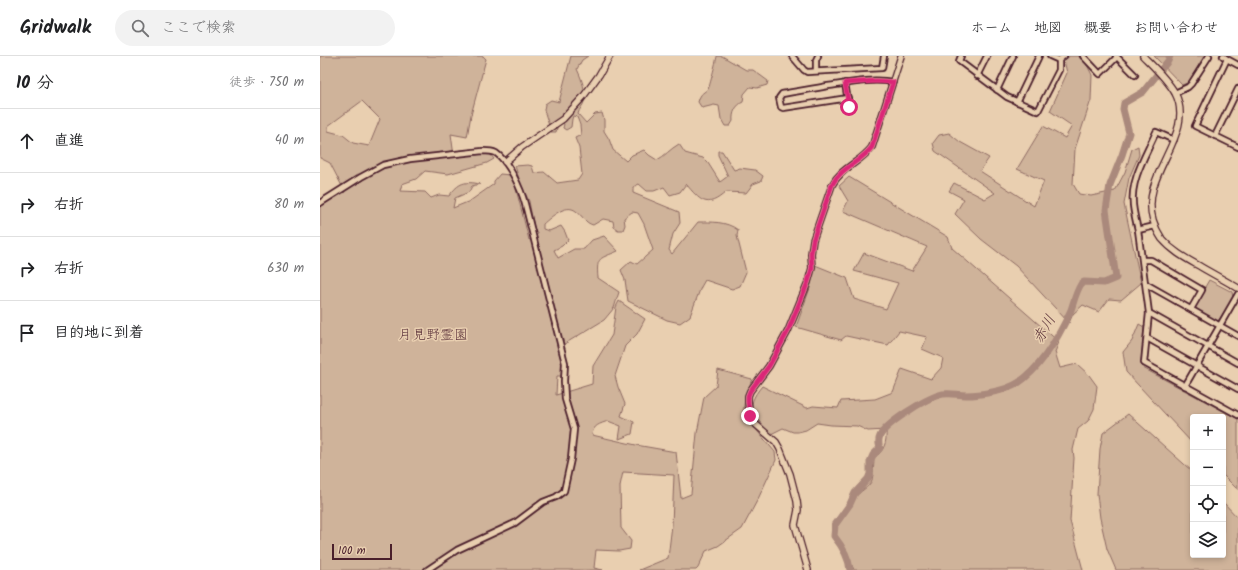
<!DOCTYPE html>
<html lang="ja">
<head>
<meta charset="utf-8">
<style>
  :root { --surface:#fff; --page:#f2f2f2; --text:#202124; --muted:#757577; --line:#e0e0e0 }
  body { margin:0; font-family:Kalam,"Klee One",sans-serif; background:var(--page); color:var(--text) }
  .controls { position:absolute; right:12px; bottom:12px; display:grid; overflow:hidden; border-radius:4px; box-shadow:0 2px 6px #0003 }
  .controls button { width:36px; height:36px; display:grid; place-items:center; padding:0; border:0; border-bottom:1px solid var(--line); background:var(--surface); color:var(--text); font:20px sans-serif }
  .scale { position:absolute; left:12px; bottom:10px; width:60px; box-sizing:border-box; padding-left:4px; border:2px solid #4a1f2b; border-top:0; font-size:11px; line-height:14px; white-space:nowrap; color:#4a1f2b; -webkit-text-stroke:3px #e9cfb0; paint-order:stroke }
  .stop { position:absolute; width:12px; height:12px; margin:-9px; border:3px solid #db2777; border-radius:50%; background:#fff }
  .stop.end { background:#db2777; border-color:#fff; box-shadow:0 1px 4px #0008 }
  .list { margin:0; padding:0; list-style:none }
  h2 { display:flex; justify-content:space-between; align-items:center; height:52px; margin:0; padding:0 16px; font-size:17px }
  h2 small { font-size:13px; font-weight:400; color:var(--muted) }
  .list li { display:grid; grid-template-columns:26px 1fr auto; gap:12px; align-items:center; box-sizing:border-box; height:64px; padding:0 16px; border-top:1px solid var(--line) }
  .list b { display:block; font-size:15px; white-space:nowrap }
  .list em { font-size:13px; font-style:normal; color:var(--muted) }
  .icon { flex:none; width:22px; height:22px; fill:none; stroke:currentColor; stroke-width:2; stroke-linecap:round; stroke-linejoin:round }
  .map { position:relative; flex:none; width:918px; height:514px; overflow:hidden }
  header { display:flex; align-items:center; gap:24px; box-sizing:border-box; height:56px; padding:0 20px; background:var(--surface); border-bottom:1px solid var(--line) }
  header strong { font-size:19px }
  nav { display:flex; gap:22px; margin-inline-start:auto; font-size:14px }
  .search { width:280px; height:36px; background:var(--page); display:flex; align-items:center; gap:10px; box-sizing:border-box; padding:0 14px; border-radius:22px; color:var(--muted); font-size:15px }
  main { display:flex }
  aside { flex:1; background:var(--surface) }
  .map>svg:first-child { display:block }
</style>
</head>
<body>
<header>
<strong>Gridwalk</strong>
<div class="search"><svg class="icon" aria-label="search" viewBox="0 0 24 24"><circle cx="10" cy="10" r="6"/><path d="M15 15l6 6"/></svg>ここで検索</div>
<nav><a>ホーム</a><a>地図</a><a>概要</a><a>お問い合わせ</a></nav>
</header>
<main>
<aside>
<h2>10 分<small>徒歩 · 750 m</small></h2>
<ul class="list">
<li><svg class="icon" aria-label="ahead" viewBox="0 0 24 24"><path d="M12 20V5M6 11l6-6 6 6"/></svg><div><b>直進</b></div><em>40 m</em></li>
<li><svg class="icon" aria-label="right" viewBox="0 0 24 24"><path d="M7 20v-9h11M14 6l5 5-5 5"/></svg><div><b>右折</b></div><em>80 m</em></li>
<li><svg class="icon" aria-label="right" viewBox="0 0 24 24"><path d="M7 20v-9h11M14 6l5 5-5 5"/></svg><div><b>右折</b></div><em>630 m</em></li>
<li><svg class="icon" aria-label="arrive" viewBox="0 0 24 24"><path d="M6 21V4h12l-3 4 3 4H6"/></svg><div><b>目的地に到着</b></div></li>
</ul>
</aside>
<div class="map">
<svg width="918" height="514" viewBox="0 0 918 514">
  <rect width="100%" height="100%" fill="#e9cfb0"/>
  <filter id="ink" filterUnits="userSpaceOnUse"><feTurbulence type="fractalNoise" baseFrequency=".025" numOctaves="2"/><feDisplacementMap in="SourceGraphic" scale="8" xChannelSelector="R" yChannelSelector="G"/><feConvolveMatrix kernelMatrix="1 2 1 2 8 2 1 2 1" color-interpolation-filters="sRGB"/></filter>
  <g filter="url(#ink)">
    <!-- green -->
    <g fill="#cfb39a" stroke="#8c6962" fill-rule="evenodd">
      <path d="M0 0H163L166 3 151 59 147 81 131 78 134 100 165 96 170 98 174 103 167 107 128 118 105 115 96 123 82 128 80 135 105 136 111 142 119 139 129 140C139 126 145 125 160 128L152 130 149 136 135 142 133 152 150 145 174 128V125L180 118 190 119 197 131 196 133 209 184 218 178 214 172 209 145 201 129 195 110 208 109 212 110 214 117 224 116 237 127 258 124 262 118 259 92 255 82 261 79 260 69 257 61 253 60 252 63 251 71 246 74 243 72 244 68 239 64 236 76H231L224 54 225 48 231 44 239 46 251 0H268L262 4 257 13C262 24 266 34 264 46 263 50 259 53 258 58L266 67 275 58 282 57 284 64V75L289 83 293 94 306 105 312 99 324 94 329 99 337 104C345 100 350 93 359 88L365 97 383 102 388 107 400 126 408 120 398 99V95H402L414 114 420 112 435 114 443 120 441 125 433 128 426 137 406 136C386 154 380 144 366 128L360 136 350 139 344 131 334 135H327L319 128 313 131V137L359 156 360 167 353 178 349 194 352 198 378 166C392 166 406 165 418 174L417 180 426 216 420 230 412 233 385 224 381 231 370 260 360 267 347 264 308 245 305 224 301 214 311 205 317 208 333 194 324 168 318 157 312 156 304 162 305 169 303 174H298L294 171 293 165 283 163 273 169C265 167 263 160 256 155 246 147 231 161 223 168V173L229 175 241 170 245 176 248 184 242 190 234 194 238 202 254 193H264L272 184 284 180 298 195C280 203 276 200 278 222L299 236 294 252 284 264 241 290 242 320H237L236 339 272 328 273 310 292 279 296 251 299 245 325 263 317 278 305 290 295 320 298 331 305 348 301 360 314 366 312 378 299 383 301 370 288 365C280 368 273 369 272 379L316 389 356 396 361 442 371 438 377 377 384 341 396 330 398 314 432 323 425 342 423 358 455 396 456 404 438 443 422 473 398 490 386 495 378 512 376 514H319L348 502 352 469 354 419 303 416 300 430 301 472 311 485 310 493 299 495 276 494 274 512 283 514H0V150L25 136 10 107 0 102ZM42 45 60 63 49 90 33 87 23 79 8 75V70Z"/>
      <path d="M397 0H402L426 14H433L448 25 447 29 437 32 430 31 424 38 423 46C416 49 412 57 413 65L410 70H405L401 63 399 50 394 49 382 52 378 46C381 35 384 38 389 31 390 28 397 2 397 0Z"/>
      <path d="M750 0H760L766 7 772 19 771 44 755 93 753 128 759 138 771 140 795 135 805 116 812 93 818 90 819 99 809 122 804 148 821 227 801 244 789 243 779 256 763 249 753 258 749 267 696 210 661 183 635 158 644 143 629 135 634 127 665 143 675 137 615 95 613 87 619 79 629 77 640 86 669 102 660 115 714 150 724 125 697 113 723 70 745 82 752 70 730 55 747 17 744 4Z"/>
      <path d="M834 0H884L869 26 862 29Z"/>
      <path d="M529 121 628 181 632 192 739 286 735 296 740 312 757 308 769 319 777 330 774 353 768 365 758 373 753 394 754 402 750 465 763 514H534L526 495 516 480V471C525 461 527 451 535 442 539 435 549 432 552 424 553 421 554 406 554 402 564 395 567 387 566 374L548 375 537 370 511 369 497 367 486 374 478 376H473L463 372 451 378C434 360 423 352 442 330L487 352 493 350 518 352 521 345 555 343 573 336 582 313 611 323 621 312 623 302 602 293 607 281 579 275 568 289 526 280 521 284 476 271 490 232 495 209 527 222 534 243 566 253 578 227 534 215 544 197 592 215 607 191 523 155 528 145 519 130Z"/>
      <path d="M889 224 912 236 913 242 899 264 896 265 875 254 874 250Z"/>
      <path d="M819 268 824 271 821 306 823 312 918 363V434L903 419V361H873V388L806 316 803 296 812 285Z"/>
      <path d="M808 358 873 416V499H903V446L918 462V514H796L787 493 780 462 777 438 780 393 783 377Z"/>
    </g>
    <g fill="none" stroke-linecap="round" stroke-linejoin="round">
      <!-- river -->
      <path stroke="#aa897b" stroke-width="7" d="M530 514C529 501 522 490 514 480L515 469 530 448 535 437 548 423 550 418V406L553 399 560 392C559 389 558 384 560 380 565 368 605 343 619 339 627 336 637 339 646 339 660 339 686 335 698 327 721 312 740 278 751 254 754 245 756 236 761 228L764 226 784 227 796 222 786 154 790 129 802 99 809 77 803 53 804 47 823 36 848 5 850 0"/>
      <defs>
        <g id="minor">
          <path d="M472 0 484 14 487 16 562 12 564 0"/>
          <path d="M641 0 639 5 687 41 718 55 739 14V4L744 0"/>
          <path d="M730 0 739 4"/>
          <path d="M763 0 780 18 797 1"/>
          <path d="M796 0 815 19"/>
          <path d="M903 0 907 3 918 9"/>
          <path d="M907 3 875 70 918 91"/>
          <path d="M496 15V4L498 0"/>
          <path d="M657 20 667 0"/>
          <path d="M525 27 529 51"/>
          <path d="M677 34 693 0"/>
          <path d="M855 37 868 31 871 28 889 0"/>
          <path d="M528 42 463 52 461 51 459 42 462 38C477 35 493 33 508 30 529 27 552 22 573 26"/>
          <path d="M697 46 719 0"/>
          <path d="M895 80 918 33"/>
          <path d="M0 147 41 121 63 109 90 103 163 95C167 95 172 95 176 97 189 106 201 133 205 148L245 307 244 325 245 343 254 373 251 403 244 435 236 441 223 446 195 467 137 494 107 514"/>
          <path d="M835 170 818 174 829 257 824 307 918 359"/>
          <path d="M818 174C816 166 814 158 813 149 810 124 826 99 836 76L854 84"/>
          <path d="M823 204H831L882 234 871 253"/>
          <path d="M826 228 918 280"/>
          <path d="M829 257 918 307"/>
          <path d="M827 282 918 333"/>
          <path d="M865 330 918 238"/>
        </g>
        <g id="tertiary">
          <path d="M823 0C834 11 847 23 855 37 877 79 819 118 833 164 835 171 838 177 842 183 853 196 867 203 881 211 893 218 906 225 918 232"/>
          <path d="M185 106 202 91 243 63 263 41 279 19 290 0"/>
          <path d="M488 514 475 469 478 454 477 445 470 418 460 393 456 386 433 366 430 360 428 346V340L430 335 449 310 468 275 488 226 492 212 491 198 493 184 512 129C521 112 541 106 552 91L581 0"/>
        </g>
      </defs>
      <!-- minor casing -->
      <use href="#minor" stroke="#4a1f2b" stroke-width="8"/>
      <!-- tertiary casing -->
      <use href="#tertiary" stroke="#4a1f2b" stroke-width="8"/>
      <!-- minor -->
      <use href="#minor" stroke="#e9cfb0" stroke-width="4.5"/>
      <!-- tertiary -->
      <use href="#tertiary" stroke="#e9cfb0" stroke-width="5.5"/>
    </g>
  </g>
  <g fill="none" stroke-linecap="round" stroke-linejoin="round" filter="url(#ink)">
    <!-- route -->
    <path stroke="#db2777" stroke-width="5" d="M430 360 428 346V340L430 335 449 310 468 275 488 226 492 212 491 198 493 184 512 129C521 111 541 106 552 91L573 26 556 25 525 27 529 51"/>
  </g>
  <g text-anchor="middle" stroke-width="3" stroke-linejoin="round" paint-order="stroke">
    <!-- park labels -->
    <g font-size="14" fill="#5e353c" stroke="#e9cfb0">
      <text x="113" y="283">月見野霊園</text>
    </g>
    <!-- water labels -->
    <g font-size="15" font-style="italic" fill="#5d343b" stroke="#e9cfb0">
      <text transform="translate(724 273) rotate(-60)" y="5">赤川</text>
    </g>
  </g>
</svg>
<div class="controls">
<button>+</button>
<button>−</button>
<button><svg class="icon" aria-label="locate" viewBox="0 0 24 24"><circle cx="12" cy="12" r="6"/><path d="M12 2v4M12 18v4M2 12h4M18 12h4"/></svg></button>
<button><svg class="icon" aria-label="layers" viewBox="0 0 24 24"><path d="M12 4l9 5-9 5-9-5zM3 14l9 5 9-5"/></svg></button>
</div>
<div class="scale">100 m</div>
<div class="stop" style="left:529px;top:51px"></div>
<div class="stop end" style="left:430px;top:360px"></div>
</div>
</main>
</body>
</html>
